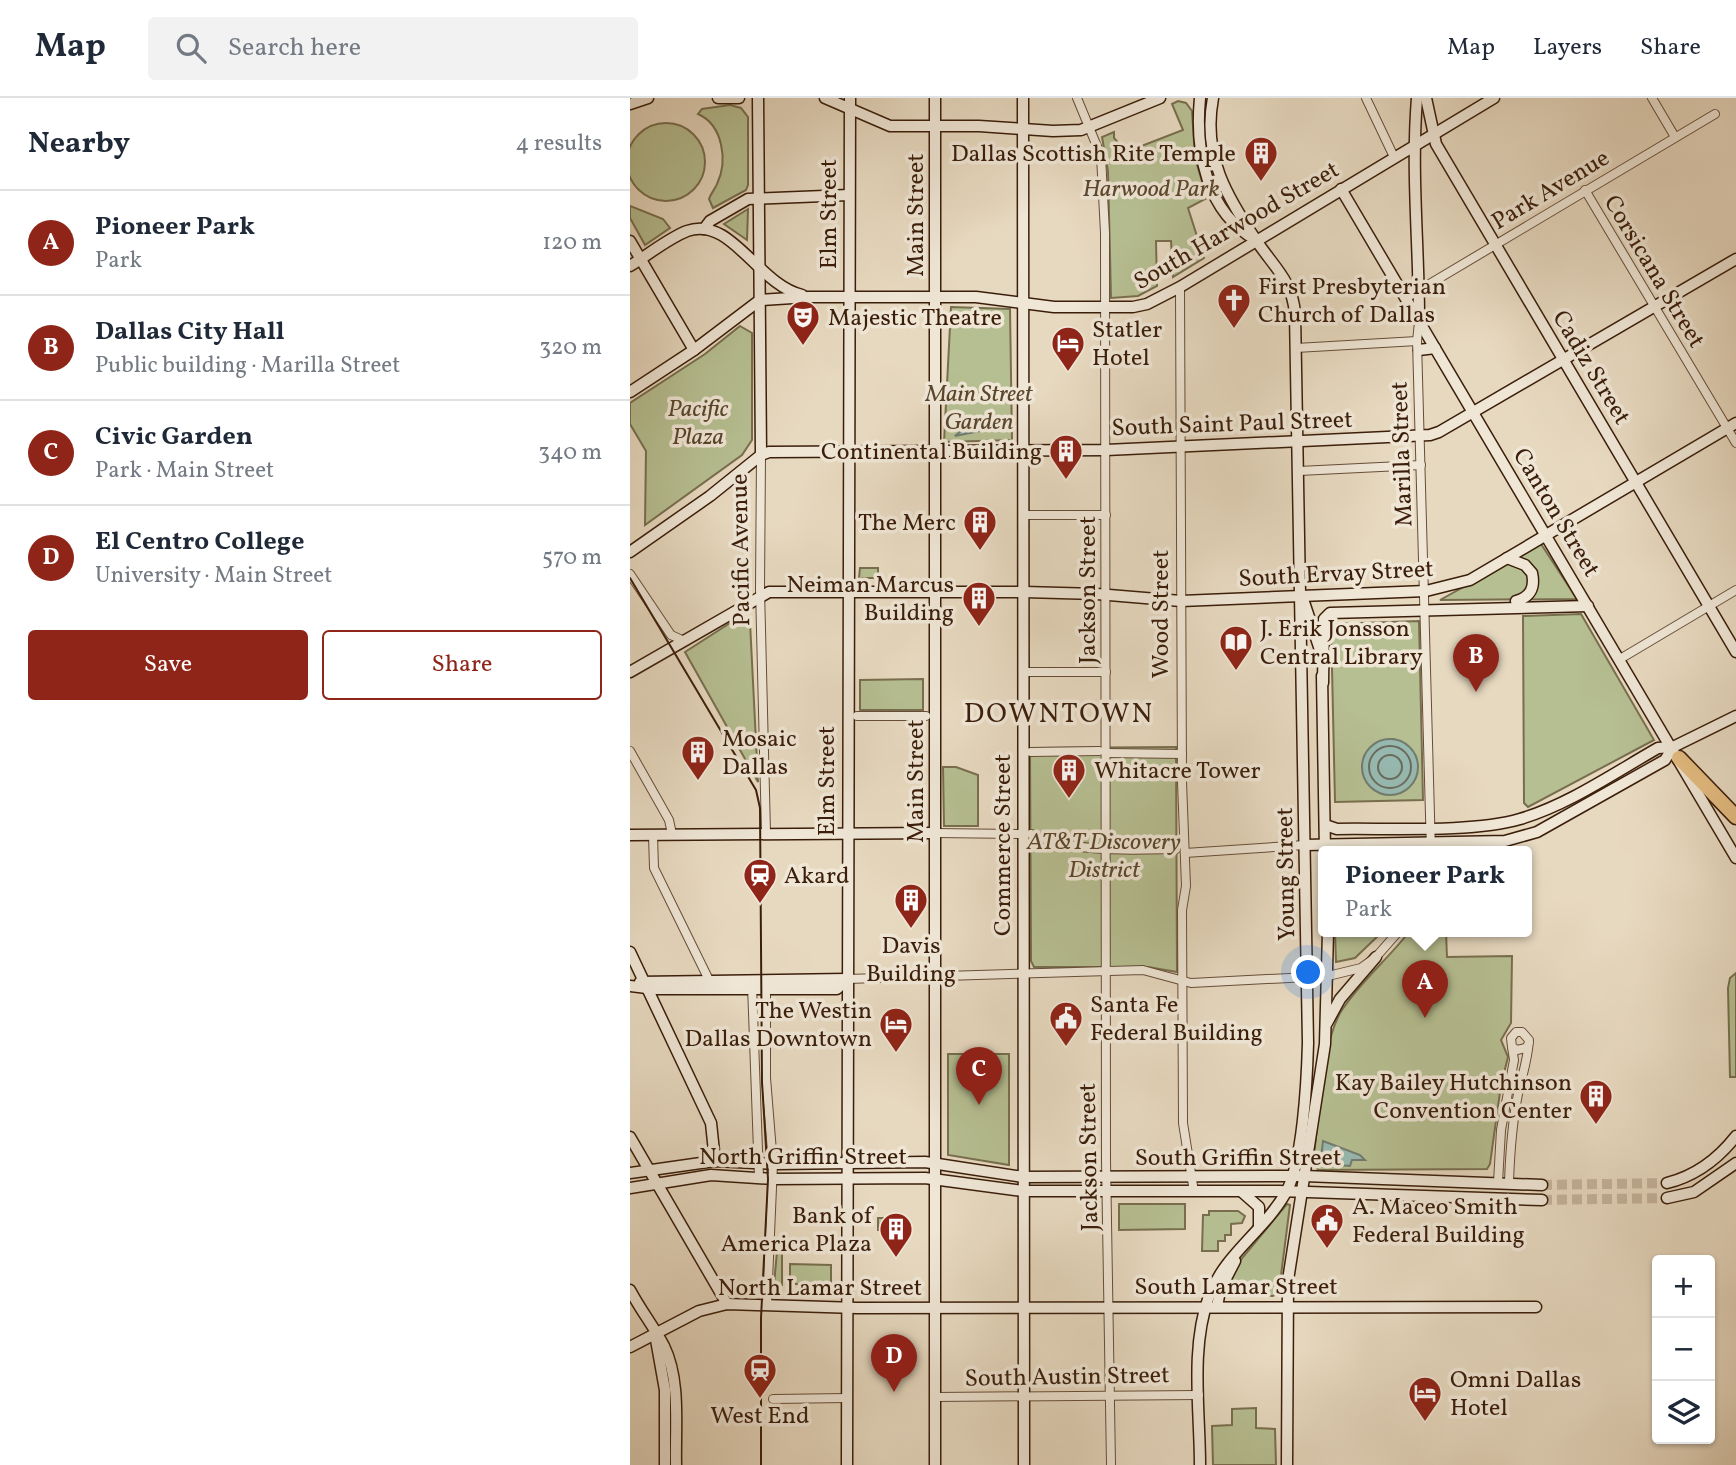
<!DOCTYPE html>
<html lang="en">
<head>
<meta charset="utf-8">
<style>
  :root { --surface:#fff; --page:#f2f2f3; --text:#1f2937; --muted:#747a83; --line:#e0e1e3; --accent:#8f2418 }
  body { margin:0; font-family:Vollkorn,serif; background:var(--page); color:var(--text) }
  .controls { position:absolute; right:21px; bottom:21px; display:grid; overflow:hidden; border-radius:7px; box-shadow:0 2px 5px #0004 }
  .controls button { width:63px; height:63px; display:grid; place-items:center; padding:0; border:0; border-bottom:2px solid var(--line); background:var(--surface); color:var(--text); font:35px sans-serif }
  .you { position:absolute; left:679px; top:875px; width:24px; height:24px; margin:-18px; border:5px solid #fff; border-radius:50%; background:#1a73e8; box-shadow:0 0 0 10px #1a73e833 }
  .badge { display:grid; place-items:center; width:46px; height:46px; border-radius:50%; background:var(--accent); color:#fff; font-size:23px; font-weight:700 }
  .pin { position:absolute; translate:-50% -58px; filter:drop-shadow(0 2px 4px #0008) }
  .pin::after { content:''; position:absolute; top:37px; width:24px; height:21px; background:inherit; clip-path:polygon(0 0,100% 0,50% 100%) }
  .popup { position:absolute; left:688px; top:748px; width:214px; height:91px; box-sizing:border-box; display:grid; place-content:center; border-radius:7px; background:var(--surface); filter:drop-shadow(0 2px 5px #0005); font-size:23px; white-space:nowrap; color:var(--muted) }
  .popup b { font-size:26px; color:var(--text) }
  .popup::after { content:''; position:absolute; left:50%; top:100%; margin-left:-14px; border:14px solid transparent; border-top-color:var(--surface) }
  .list { margin:0; padding:0; list-style:none }
  h2 { display:flex; justify-content:space-between; align-items:center; height:91px; margin:0; padding:0 28px; font-size:30px }
  h2 small { font-size:23px; font-weight:400; color:var(--muted) }
  .list li { display:grid; grid-template-columns:46px 1fr auto; gap:21px; align-items:center; box-sizing:border-box; height:105px; padding:0 28px; border-top:2px solid var(--line) }
  .list b { display:block; font-size:26px; white-space:nowrap }
  .list p { margin:0; font-size:23px; white-space:nowrap; color:var(--muted) }
  .list em { font-size:23px; font-style:normal; color:var(--muted) }
  .actions { display:flex; gap:14px; padding:21px 28px }
  .actions a { flex:1; padding:16px 0; border:2px solid var(--accent); border-radius:7px; text-align:center; font-size:24px; color:var(--accent) }
  .actions .main { background:var(--accent); color:#fff }
  .icon { flex:none; width:38px; height:38px; fill:none; stroke:currentColor; stroke-width:2; stroke-linecap:round; stroke-linejoin:round }
  .map { position:relative; flex:none; width:1106px; height:1367px; overflow:hidden }
  header { display:flex; align-items:center; gap:42px; box-sizing:border-box; height:98px; padding:0 35px; background:var(--surface); border-bottom:2px solid var(--line) }
  header strong { font-size:33px }
  nav { display:flex; gap:38px; margin-inline-start:auto; font-size:24px }
  .search { width:490px; height:63px; background:var(--page); display:flex; align-items:center; gap:18px; box-sizing:border-box; padding:0 24px; border-radius:7px; color:var(--muted); font-size:26px }
  main { display:flex }
  aside { flex:1; background:var(--surface) }
  .map>svg:first-child { display:block }
</style>
</head>
<body>
<header>
<strong>Map</strong>
<div class="search"><svg class="icon" aria-label="search" viewBox="0 0 24 24"><circle cx="10" cy="10" r="6"/><path d="M15 15l6 6"/></svg>Search here</div>
<nav><a>Map</a><a>Layers</a><a>Share</a></nav>
</header>
<main>
<aside>
<h2>Nearby<small>4 results</small></h2>
<ul class="list">
<li><span class="badge">A</span><div><b>Pioneer Park</b><p>Park</p></div><em>120 m</em></li>
<li><span class="badge">B</span><div><b>Dallas City Hall</b><p>Public building · Marilla Street</p></div><em>320 m</em></li>
<li><span class="badge">C</span><div><b>Civic Garden</b><p>Park · Main Street</p></div><em>340 m</em></li>
<li><span class="badge">D</span><div><b>El Centro College</b><p>University · Main Street</p></div><em>570 m</em></li>
</ul>
<div class="actions"><a class="main">Save</a><a>Share</a></div>
</aside>
<div class="map">
<svg width="1106" height="1367" viewBox="0 0 1106 1367">
  <rect width="100%" height="100%" fill="#e7d9c0"/>
  <filter id="stains"><feTurbulence type="fractalNoise" baseFrequency=".00286" numOctaves="4"/><feColorMatrix values="0 0 0 0 .2 0 0 0 0 .09 0 0 0 0 .02 0 0 0 .5 -.17"/></filter>
  <radialGradient id="worn" r=".72"><stop offset=".6" stop-color="#630" stop-opacity="0"/><stop offset="1" stop-color="#630" stop-opacity=".3"/></radialGradient>
  <!-- green -->
  <g fill="#b6bf92" stroke="#786e4e" stroke-width="2" fill-rule="evenodd">
    <path d="M548 3 556 5 562 13 565 60 577 100 558 110 574 160 543 179 541 143H526L527 188 508 198 481 200 478 73 472 39 484 34V40L496 54 553 32 542 6Z"/>
    <path d="M100 7 111 10 118 19V87L116 92 83 110 79 101C81 95 85 91 87 86 98 63 93 27 68 16L72 11Z"/>
    <circle cx="36" cy="64" r="39"/>
    <path d="M0 108 33 121 40 130 15 147 0 120Z"/>
    <path d="M118 111 117 142 94 126Z"/>
    <path d="M321 209 380 211 382 342 314 344Z"/>
    <path d="M110 228 122 235V342L112 357 15 427 16 353 0 326V305L75 256Z"/>
    <path d="M911 446 947 501 810 502Z"/>
    <path d="M230 470H248V480H229Z"/>
    <path d="M951 516 1024 642 898 709 894 705 893 518Z"/>
    <path d="M111 518 120 524 128 684 55 554Z"/>
    <path d="M789 523 793 702 705 704 701 526ZM764 641 783 654C794 678 777 700 752 696L732 670C734 652 746 641 764 641Z"/>
    <path d="M293 581V612H230V582Z"/>
    <path d="M546 649 547 874 518 869H404L401 863 400 650Z"/>
    <path d="M313 669H326L348 677V728H314Z"/>
    <path d="M790 751 794 754H709L711 752Z"/>
    <path d="M705 834H752L725 860 706 864Z"/>
    <path d="M779 834H816L817 859 882 858 881 925 871 942 878 959 871 987 860 1066 857 1071 688 1072 683 1064C689 1024 691 944 712 912 731 883 758 861 779 834Z"/>
    <path d="M1106 875V979H1100L1098 890 1100 880Z"/>
    <path d="M318 956H379V1067L318 1057Z"/>
    <path d="M489 1106H555V1131L489 1132Z"/>
    <path d="M657 1106 660 1107 649 1193 643 1198 595 1195 594 1191 608 1165Z"/>
    <path d="M579 1113H608L615 1118 612 1125 601 1126V1137H595V1143H588V1153H572L573 1117H579Z"/>
    <rect x="248" y="1120" width="19" height="12"/>
    <path d="M147 1153H152V1187H144Z"/>
    <path d="M160 1166 201 1167V1186H160Z"/>
    <path d="M626 1310V1330L645 1331 646 1367H583L582 1328 602 1327V1311Z"/>
  </g>
  <!-- water -->
  <g fill="#97bab2" stroke="#727c6f" stroke-width="2">
    <path d="M347 320 350 333 325 338Z"/>
    <circle cx="760" cy="669" r="28"/>
    <path d="M693 1043 730 1057 735 1062H722L720 1068 695 1066 691 1060Z"/>
  </g>
  <g fill="none" stroke-linecap="round" stroke-linejoin="round">
    <!-- shore -->
    <g stroke="#696c5e" stroke-width="2">
      <circle cx="760" cy="669" r="21"/>
      <circle cx="760" cy="669" r="12"/>
    </g>
    <!-- secondary-tunnel -->
    <g stroke="#c5b49c" stroke-width="10" stroke-dasharray="10 5" stroke-linecap="butt">
      <path d="M912 1087 1037 1085"/>
      <path d="M912 1102 1037 1100"/>
    </g>
    <defs>
      <g id="street">
        <path d="M447 0 471 58 475 135 476 1062 481 1367"/>
        <path d="M736 0 764 59"/>
        <path d="M1022 0 1045 39"/>
        <path d="M955 92 1106 345"/>
        <path d="M550 189 552 684 556 788 552 812 553 1025 564 1094"/>
        <path d="M776 200 1085 16"/>
        <path d="M789 224 787 243 801 754"/>
        <path d="M666 250 787 243"/>
        <path d="M131 357 130 491 136 735"/>
        <path d="M669 373 791 367"/>
        <path d="M394 417H476"/>
        <path d="M0 476 41 537 52 542"/>
        <path d="M990 561 1106 492"/>
        <path d="M394 574H476"/>
        <path d="M227 618H296"/>
        <path d="M0 653 39 722 42 736"/>
        <path d="M401 654 469 653"/>
        <path d="M477 655 552 656"/>
        <path d="M305 735 393 736"/>
        <path d="M401 736C448 755 496 752 546 751"/>
        <path d="M23 737 24 770 79 882"/>
        <path d="M555 755 675 747"/>
        <path d="M217 881 513 872 561 885 698 878 731 870 746 859 768 834"/>
        <path d="M136 886V980L143 1066 137 1206"/>
        <path d="M122 887 129 1080"/>
        <path d="M868 1084 871 1032 884 962 882 949"/>
        <path d="M879 1084C880 1055 882 1026 888 996 892 978 898 961 899 942L892 934H886L881 940 882 949 887 952 896 950 899 945"/>
        <path d="M305 1299 569 1297"/>
        <path d="M143 1301 217 1300"/>
      </g>
      <g id="secondary">
        <path d="M88 0H109"/>
        <path d="M128 0 131 357"/>
        <path d="M195 0 260 28H349L423 33 451 32 530 0"/>
        <path d="M393 0 394 1367"/>
        <path d="M570 0C565 53 576 114 626 142"/>
        <path d="M787 0C781 74 789 147 789 221"/>
        <path d="M796 0 806 46 1106 554"/>
        <path d="M0 6 18 0"/>
        <path d="M711 91 1106 760"/>
        <path d="M74 131 80 123 118 101 219 97"/>
        <path d="M0 143 64 252"/>
        <path d="M0 168C18 157 37 141 57 133 101 117 128 187 172 197"/>
        <path d="M789 252 805 250"/>
        <path d="M0 294 64 252 130 202 178 199H346L424 209H503L517 206 550 189 864 0"/>
        <path d="M0 454 80 398 131 357 139 354 476 352 800 337 809 334 1106 161"/>
        <path d="M877 460 895 467 902 475C905 489 901 499 886 503"/>
        <path d="M672 498 690 552"/>
        <path d="M0 574 139 494H394L467 496 551 503 796 493 840 482 1106 325"/>
        <path d="M692 578 695 754"/>
        <path d="M693 585 694 521 700 515 958 508"/>
        <path d="M695 727 707 731C759 730 842 735 890 721 938 707 984 675 1028 650L1043 649 1106 618"/>
        <path d="M0 737 305 735"/>
        <path d="M675 747 875 743 907 734 1035 662 1043 649"/>
        <path d="M0 854 81 1025 85 1063"/>
        <path d="M10 884 217 881"/>
        <path d="M0 888 25 891H207L217 881"/>
        <path d="M697 925 710 901 746 859"/>
        <path d="M0 1039 97 1206"/>
        <path d="M0 1075 85 1063 146 1066 295 1064 393 1079 674 1078 912 1087"/>
        <path d="M1037 1085C1065 1078 1088 1061 1106 1038"/>
        <path d="M0 1090 81 1077 143 1081 295 1080 393 1093H649L912 1102"/>
        <path d="M612 1094 629 1109V1128"/>
        <path d="M1037 1100 1064 1094 1106 1065"/>
        <path d="M0 1192C10 1211 24 1229 34 1248 51 1283 45 1329 46 1367"/>
        <path d="M587 1209 590 1192 605 1163"/>
        <path d="M25 1236 35 1292V1367"/>
        <path d="M0 1249 69 1213 97 1206 227 1210 906 1209"/>
        <path d="M217 1367 220 0"/>
        <path d="M305 1367V0"/>
        <path d="M570 1367C570 1313 560 1250 579 1198 595 1156 633 1134 655 1096 673 1067 677 981 678 945L665 215C662 183 645 170 628 145 597 99 572 58 583 0"/>
        <path d="M657 1367 658 1182 695 946 698 834"/>
      </g>
      <path id="highway" d="M1049 660 1106 719"/>
    </defs>
    <!-- street casing -->
    <use href="#street" stroke="#664d38" stroke-width="10"/>
    <!-- secondary casing -->
    <use href="#secondary" stroke="#3b1e0a" stroke-width="13"/>
    <!-- highway casing -->
    <use href="#highway" stroke="#3b1e0a" stroke-width="17"/>
    <!-- street -->
    <use href="#street" stroke="#efe6d6" stroke-width="8"/>
    <!-- secondary -->
    <use href="#secondary" stroke="#efe6d6" stroke-width="10"/>
    <!-- highway -->
    <use href="#highway" stroke="#e4bc80" stroke-width="14"/>
    <!-- tram -->
    <path stroke="#3b1e0a" stroke-width="2" d="M0 480 126 692 130 710 132 984 138 1081 131 1220V1367"/>
  </g>
  <!-- icons -->
  <defs>
    <symbol id="building-pin" viewBox="-11 -11 22 30"><path d="M0 17L-7.5 6A9.5 9.5 0 1 1 7.5 6Z" fill="#8f2418" stroke="#efe6d6"/><path d="M-4-6H4V6H1V3H-1V6H-4ZM-2.5-4.3h1.7v1.8h-1.7ZM.8-4.3h1.7v1.8H.8ZM-2.5-1h1.7V.8h-1.7ZM.8-1h1.7V.8H.8Z" fill="#fff"/></symbol>
    <symbol id="church-pin" viewBox="-11 -11 22 30"><path d="M0 17L-7.5 6A9.5 9.5 0 1 1 7.5 6Z" fill="#8f2418" stroke="#efe6d6"/><path d="M-1.2-6h2.4v3.5h3.3v2.4h-3.3V6h-2.4V-.1h-3.3v-2.4h3.3Z" fill="#fff"/></symbol>
    <symbol id="theatre-pin" viewBox="-11 -11 22 30"><path d="M0 17L-7.5 6A9.5 9.5 0 1 1 7.5 6Z" fill="#8f2418" stroke="#efe6d6"/><path d="M-5-5.5Q0-4 5-5.5V0Q5 5 0 6Q-5 5-5 0ZM-3.3-2.5H-1v1.5H-3.3ZM1-2.5H3.3v1.5H1ZM-2.8 1Q0 5.5 2.8 1Z" fill="#fff"/></symbol>
    <symbol id="hotel-pin" viewBox="-11 -11 22 30"><path d="M0 17L-7.5 6A9.5 9.5 0 1 1 7.5 6Z" fill="#8f2418" stroke="#efe6d6"/><path d="M-6-4.5h1.5V1H6V5H4.5V3h-9V5H-6ZM-4 0a1.8 1.8 0 1 1 3.6 0ZM.5 0V-2.5h3Q6-2.5 6 0Z" fill="#fff"/></symbol>
    <symbol id="library-pin" viewBox="-11 -11 22 30"><path d="M0 17L-7.5 6A9.5 9.5 0 1 1 7.5 6Z" fill="#8f2418" stroke="#efe6d6"/><path d="M-6-4Q-3-5.5-.7-3.5V5Q-3 3-6 4ZM6-4Q3-5.5 .7-3.5V5Q3 3 6 4Z" fill="#fff"/></symbol>
    <symbol id="station-pin" viewBox="-11 -11 22 30"><path d="M0 17L-7.5 6A9.5 9.5 0 1 1 7.5 6Z" fill="#8f2418" stroke="#efe6d6"/><path d="M-3-6H3Q5-6 5-4V2Q5 4 3 4L4.5 6H3L1.5 4h-3L-3 6H-4.5L-3 4Q-5 4-5 2V-4Q-5-6-3-6ZM-3.5-4v3h7v-3ZM-3.5 1v1.5H-2V1ZM2 1v1.5H3.5V1Z" fill="#fff"/></symbol>
    <symbol id="civic-pin" viewBox="-11 -11 22 30"><path d="M0 17L-7.5 6A9.5 9.5 0 1 1 7.5 6Z" fill="#8f2418" stroke="#efe6d6"/><path d="M-.6-6.5H3V-4.5H.6V-3L4-1V1h2V6H-6V1h2V-1L-.6-3ZM-1.2 2.5V6h2.4V2.5Z" fill="#fff"/></symbol>
  </defs>
  <g fill-rule="evenodd">
    <use href="#building-pin" x="612" y="36" width="38" height="52"/>
    <use href="#church-pin" x="585" y="183" width="38" height="52"/>
    <use href="#theatre-pin" x="154" y="200" width="38" height="52"/>
    <use href="#hotel-pin" x="419" y="226" width="38" height="52"/>
    <use href="#building-pin" x="417" y="334" width="38" height="52"/>
    <use href="#building-pin" x="331" y="405" width="38" height="52"/>
    <use href="#building-pin" x="330" y="481" width="38" height="52"/>
    <use href="#library-pin" x="587" y="525" width="38" height="52"/>
    <use href="#building-pin" x="49" y="635" width="38" height="52"/>
    <use href="#building-pin" x="420" y="653" width="38" height="52"/>
    <use href="#station-pin" x="111" y="758" width="38" height="52"/>
    <use href="#building-pin" x="262" y="783" width="38" height="52"/>
    <use href="#civic-pin" x="417" y="901" width="38" height="52"/>
    <use href="#hotel-pin" x="247" y="907" width="38" height="52"/>
    <use href="#building-pin" x="947" y="979" width="38" height="52"/>
    <use href="#civic-pin" x="678" y="1103" width="38" height="52"/>
    <use href="#building-pin" x="247" y="1112" width="38" height="52"/>
    <use href="#station-pin" x="111" y="1253" width="38" height="52"/>
    <use href="#hotel-pin" x="776" y="1276" width="38" height="52"/>
  </g>
  <g text-anchor="middle" stroke-width="7" stroke-linejoin="round" paint-order="stroke">
    <!-- poi labels -->
    <g font-size="24" fill="#3b1e0a" stroke="#efe6d6" text-anchor="start">
      <text x="606" y="63" text-anchor="end">Dallas Scottish Rite Temple</text>
      <text x="628" y="196">First Presbyterian<tspan x="628" dy="28">Church of Dallas</tspan></text>
      <text x="198" y="227">Majestic Theatre</text>
      <text x="462" y="239">Statler<tspan x="462" dy="28">Hotel</tspan></text>
      <text x="412" y="361" text-anchor="end">Continental Building</text>
      <text x="326" y="432" text-anchor="end">The Merc</text>
      <text x="324" y="494" text-anchor="end">Neiman Marcus<tspan x="324" dy="28">Building</tspan></text>
      <text x="630" y="538">J. Erik Jonsson<tspan x="630" dy="28">Central Library</tspan></text>
      <text x="92" y="648">Mosaic<tspan x="92" dy="28">Dallas</tspan></text>
      <text x="464" y="680">Whitacre Tower</text>
      <text x="154" y="785">Akard</text>
      <text x="281" y="855" text-anchor="middle">Davis<tspan x="281" dy="28">Building</tspan></text>
      <text x="460" y="914">Santa Fe<tspan x="460" dy="28">Federal Building</tspan></text>
      <text x="242" y="920" text-anchor="end">The Westin<tspan x="242" dy="28">Dallas Downtown</tspan></text>
      <text x="942" y="992" text-anchor="end">Kay Bailey Hutchinson<tspan x="942" dy="28">Convention Center</tspan></text>
      <text x="722" y="1116">A. Maceo Smith<tspan x="722" dy="28">Federal Building</tspan></text>
      <text x="242" y="1125" text-anchor="end">Bank of<tspan x="242" dy="28">America Plaza</tspan></text>
      <text x="820" y="1289">Omni Dallas<tspan x="820" dy="28">Hotel</tspan></text>
      <text x="130" y="1325" text-anchor="middle">West End</text>
    </g>
    <!-- park labels -->
    <g font-size="24" font-style="italic" fill="#5a462c" stroke="#efe6d6">
      <text x="521" y="98">Harwood Park</text>
      <text x="349" y="303">Main Street<tspan x="349" dy="28">Garden</tspan></text>
      <text x="68" y="318">Pacific<tspan x="68" dy="28">Plaza</tspan></text>
      <text x="474" y="751">AT&amp;T Discovery<tspan x="474" dy="28">District</tspan></text>
    </g>
    <!-- street labels -->
    <g font-size="24" fill="#3b1e0a" stroke="#efe6d6">
      <text transform="translate(920 91) rotate(-31)" y="8">Park Avenue</text>
      <text transform="translate(198 116) rotate(-90)" y="8">Elm Street</text>
      <text transform="translate(285 117) rotate(-90)" y="8">Main Street</text>
      <text transform="translate(606 127) rotate(-30)" y="8">South Harwood Street</text>
      <text transform="translate(1025 173) rotate(59)" y="8">Corsicana Street</text>
      <text transform="translate(962 269) rotate(59)" y="8">Cadiz Street</text>
      <text transform="translate(602 325) rotate(-2)" y="8">South Saint Paul Street</text>
      <text transform="translate(771 356) rotate(-92)" y="8">Marilla Street</text>
      <text transform="translate(927 414) rotate(59)" y="8">Canton Street</text>
      <text transform="translate(110 452) rotate(-91)" y="8">Pacific Avenue</text>
      <text transform="translate(706 475) rotate(-3)" y="8">South Ervay Street</text>
      <text transform="translate(457 492) rotate(-90)" y="8">Jackson Street</text>
      <text transform="translate(530 516) rotate(-90)" y="8">Wood Street</text>
      <text transform="translate(196 683) rotate(-90)" y="8">Elm Street</text>
      <text transform="translate(285 683) rotate(-90)" y="8">Main Street</text>
      <text transform="translate(372 747) rotate(-90)" y="8">Commerce Street</text>
      <text transform="translate(655 776) rotate(-91)" y="8">Young Street</text>
      <text x="173" y="1066">North Griffin Street</text>
      <text transform="translate(458 1059) rotate(-91)" y="8">Jackson Street</text>
      <text x="608" y="1067">South Griffin Street</text>
      <text x="606" y="1196">South Lamar Street</text>
      <text x="190" y="1197">North Lamar Street</text>
      <text transform="translate(437 1278) rotate(-1)" y="8">South Austin Street</text>
    </g>
    <!-- quarter labels -->
    <g font-size="28" letter-spacing="2" fill="#3b1e0a" stroke="#efe6d6">
      <text x="429" y="624">DOWNTOWN</text>
    </g>
  </g>
  <rect width="100%" height="100%" filter="url(#stains)"/>
  <rect width="100%" height="100%" fill="url(#worn)"/>
</svg>
<div class="controls">
<button>+</button>
<button>−</button>
<button><svg class="icon" aria-label="layers" viewBox="0 0 24 24"><path d="M12 4l9 5-9 5-9-5zM3 14l9 5 9-5"/></svg></button>
</div>
<div class="you"></div>
<div class="pin badge" style="left:795px;top:920px">A</div>
<div class="popup"><b>Pioneer Park</b>Park</div>
<div class="pin badge" style="left:846px;top:594px">B</div>
<div class="pin badge" style="left:349px;top:1007px">C</div>
<div class="pin badge" style="left:264px;top:1294px">D</div>
</div>
</main>
</body>
</html>
